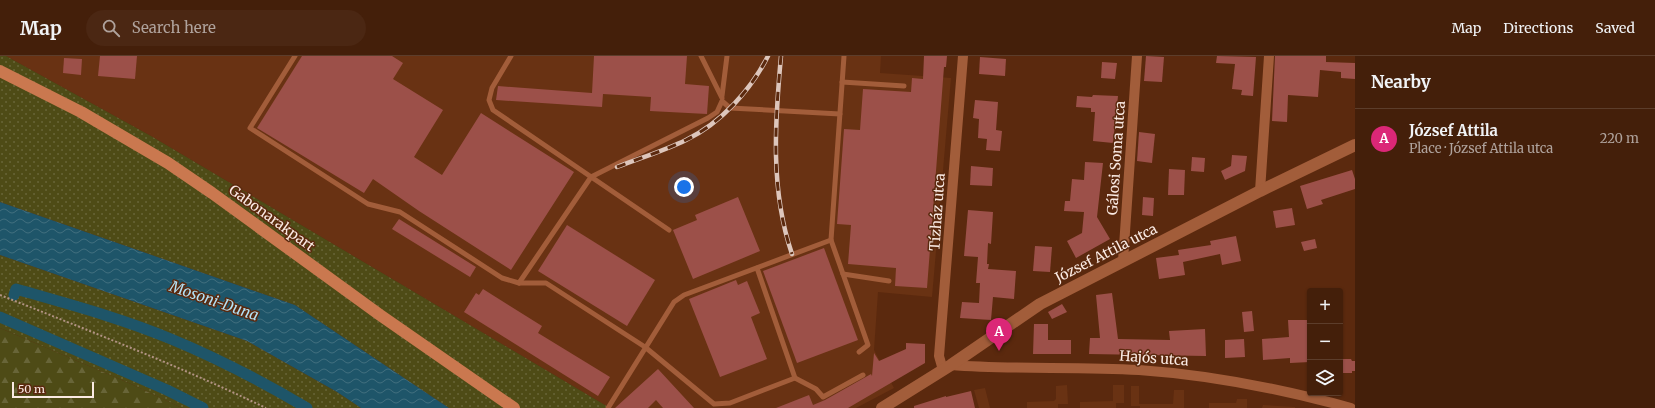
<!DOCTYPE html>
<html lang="en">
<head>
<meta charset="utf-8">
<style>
  :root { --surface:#441f0a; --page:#4b2713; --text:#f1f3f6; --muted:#afa29c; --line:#5c3d2b; --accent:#db2777 }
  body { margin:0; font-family:Merriweather,serif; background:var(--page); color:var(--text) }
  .controls { position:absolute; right:12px; bottom:12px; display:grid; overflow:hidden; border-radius:4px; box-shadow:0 1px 3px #0004 }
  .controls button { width:36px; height:36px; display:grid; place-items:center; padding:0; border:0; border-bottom:1px solid var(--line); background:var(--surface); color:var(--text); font:20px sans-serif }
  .scale { position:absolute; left:12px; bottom:10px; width:82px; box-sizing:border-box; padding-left:4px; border:2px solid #faeae3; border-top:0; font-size:11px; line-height:14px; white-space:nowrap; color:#faeae3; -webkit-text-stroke:3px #5b290e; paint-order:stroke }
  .you { position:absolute; left:684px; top:131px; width:14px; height:14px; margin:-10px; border:3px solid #fff; border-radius:50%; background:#1a73e8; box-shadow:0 0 0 6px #1a73e833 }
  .badge { display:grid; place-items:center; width:26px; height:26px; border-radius:50%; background:var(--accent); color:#fff; font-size:13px; font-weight:700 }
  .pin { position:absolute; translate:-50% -33px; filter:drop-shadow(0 1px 2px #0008) }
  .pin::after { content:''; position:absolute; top:21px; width:14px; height:12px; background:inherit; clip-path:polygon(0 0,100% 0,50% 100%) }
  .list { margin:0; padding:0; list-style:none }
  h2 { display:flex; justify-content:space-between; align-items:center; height:52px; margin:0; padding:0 16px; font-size:17px }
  h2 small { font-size:13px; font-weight:400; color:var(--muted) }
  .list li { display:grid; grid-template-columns:26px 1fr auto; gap:12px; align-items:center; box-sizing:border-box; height:60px; padding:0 16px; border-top:1px solid var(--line) }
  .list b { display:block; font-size:15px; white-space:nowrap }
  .list p { margin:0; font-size:13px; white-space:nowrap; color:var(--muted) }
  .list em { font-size:13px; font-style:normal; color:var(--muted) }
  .icon { flex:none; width:22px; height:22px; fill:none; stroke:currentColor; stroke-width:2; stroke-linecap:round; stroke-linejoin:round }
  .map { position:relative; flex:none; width:1355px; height:352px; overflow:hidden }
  header { display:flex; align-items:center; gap:24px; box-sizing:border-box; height:56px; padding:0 20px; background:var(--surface); border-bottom:1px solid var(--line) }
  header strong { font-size:19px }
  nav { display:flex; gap:22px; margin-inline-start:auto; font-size:14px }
  .search { width:280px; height:36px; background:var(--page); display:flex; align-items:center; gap:10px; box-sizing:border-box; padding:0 14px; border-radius:22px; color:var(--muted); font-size:15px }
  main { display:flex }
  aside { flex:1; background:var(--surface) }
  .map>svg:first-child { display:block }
</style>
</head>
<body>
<header>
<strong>Map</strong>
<div class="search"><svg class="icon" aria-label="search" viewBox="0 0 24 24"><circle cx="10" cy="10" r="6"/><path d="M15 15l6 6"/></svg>Search here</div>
<nav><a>Map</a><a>Directions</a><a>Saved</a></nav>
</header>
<main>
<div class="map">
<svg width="1355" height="352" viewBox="0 0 1355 352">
  <defs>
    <pattern id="grass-dots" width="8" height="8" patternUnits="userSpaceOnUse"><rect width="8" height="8" fill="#4e4b16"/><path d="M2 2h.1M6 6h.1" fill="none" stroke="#686538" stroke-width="1.8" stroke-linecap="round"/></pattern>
    <pattern id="forest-firs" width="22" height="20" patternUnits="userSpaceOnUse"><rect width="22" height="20" fill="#4e4b16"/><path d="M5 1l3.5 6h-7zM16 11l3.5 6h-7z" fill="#686538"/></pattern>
    <pattern id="water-waves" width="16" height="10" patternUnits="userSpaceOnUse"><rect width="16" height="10" fill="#1e5569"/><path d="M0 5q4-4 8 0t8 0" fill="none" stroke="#406e7e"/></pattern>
  </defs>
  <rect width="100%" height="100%" fill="#5b290e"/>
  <!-- built -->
  <g fill="#693213">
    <path d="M6 0H881L880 17 951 22 932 241 878 236 874 294 894 332 856 352H610L151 80Z"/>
    <path d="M1067 329 1068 348H1058V352H1027V346L1054 345 1056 343V330Z"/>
    <path d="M1113 329H1124V347H1116V352H1080V346L1113 345Z"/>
    <path d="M1131 330H1139V348H1173L1174 334H1184V352H1140V350H1131Z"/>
    <path d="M985 332 990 352H979L974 334Z"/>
    <path d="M1237 343H1247V352H1209V347H1236Z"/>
    <path d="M1263 349 1295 351V352H1262Z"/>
  </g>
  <!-- grass -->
  <g fill="url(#grass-dots)">
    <path d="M0 0H6L151 80 610 352H449L295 249 0 146Z"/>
    <path d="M0 199 247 285 337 336 361 352H182L131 328 0 272Z"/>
  </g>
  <!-- forest -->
  <path fill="url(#forest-firs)" d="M0 272 131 328 182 352H0Z"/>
  <!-- water -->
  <path fill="url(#water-waves)" d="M0 146 295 249 449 352H361L337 336 247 285 0 199Z"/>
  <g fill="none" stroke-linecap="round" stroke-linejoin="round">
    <!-- canal -->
    <g stroke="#1e5569" stroke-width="11">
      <path d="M14 239 16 233C68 248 121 262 171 283 217 302 263 326 307 352"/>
      <path d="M0 261 167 334 203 352"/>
    </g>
  </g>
  <!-- building -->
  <g fill="#9c5049">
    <path d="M100 0H137L135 23 98 20Z"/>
    <path d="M302 0H392L403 7 393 23 443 54 414 101 442 119 481 57 574 116 511 214 419 155 373 123 364 137 257 72Z"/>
    <path d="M594 0H687L685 28 709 30 707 58 650 55 651 41 603 38 602 51 496 44 498 30 592 37Z"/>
    <path d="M924 0H947L946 11H944L927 232 895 230 896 212 848 208 851 169 837 168 844 73 860 74 863 33 911 36 912 22 923 23Z"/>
    <path d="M1146 0 1164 1 1162 26 1144 25Z"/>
    <path d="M1217 0 1256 1 1253 40 1241 39 1242 34 1232 33 1235 8 1216 7Z"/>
    <path d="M1275 0H1326V6L1355 7V23L1341 22V16L1320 14 1318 41 1288 39 1287 66 1272 65Z"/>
    <path d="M980 1 1006 3 1005 20 979 18Z"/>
    <path d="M64 2 82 3 81 19 63 17Z"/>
    <path d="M1102 6 1117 7 1115 23 1101 22Z"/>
    <path d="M1093 39 1118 40 1113 87 1093 85 1095 56H1091V52L1076 51 1077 40 1092 41Z"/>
    <path d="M975 44 998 46 996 74 1002 75 1000 95 986 94 987 83 978 82 979 63 973 62Z"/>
    <path d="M1139 76 1155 78 1152 107 1137 105Z"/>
    <path d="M1232 99 1247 100 1245 115 1225 124 1221 115 1231 110Z"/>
    <path d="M1192 101 1205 102 1204 116 1191 115Z"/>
    <path d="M1085 106 1103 107 1097 161 1110 183 1076 202 1067 185 1082 177 1084 156 1064 155 1065 145H1070L1072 123 1084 124Z"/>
    <path d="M971 110 993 112 992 130 970 129Z"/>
    <path d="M1169 113 1185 114 1184 139H1168Z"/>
    <path d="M1352 114 1355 123V133L1321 144 1323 148 1307 153 1300 130Z"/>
    <path d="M738 141 760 195 693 223 673 174 697 164 695 159Z"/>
    <path d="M1143 141 1154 142 1153 160 1142 159Z"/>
    <path d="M1292 152 1295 169 1276 172 1273 155Z"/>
    <path d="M968 154 993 156 991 188 988 187 987 208H989L988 213 1016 215 1014 243 993 241 991 264 960 262 962 246 979 247 980 227H976L978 201 964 200Z"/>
    <path d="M399 163 476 211 470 221 392 173Z"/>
    <path d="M567 169 655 224 627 270 538 215Z"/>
    <path d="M1236 180 1241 205 1222 209 1220 198 1183 206 1185 219 1159 223 1156 202 1179 199 1178 194 1211 189 1210 185Z"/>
    <path d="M1315 183 1317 192 1304 195 1301 186Z"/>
    <path d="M1035 190 1052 191 1050 216 1033 215Z"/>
    <path d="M824 192 858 284 797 307 763 215Z"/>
    <path d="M736 224 738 229 747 225 760 257 751 261 767 303 720 321 689 243Z"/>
    <path d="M483 233 542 270 538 277 610 321 598 340 464 256 476 237 479 239Z"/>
    <path d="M1112 237 1118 283 1170 284 1169 275 1205 273 1206 300 1089 298 1090 282H1100L1096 239Z"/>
    <path d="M1062 248 1067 256 1052 263 1048 256Z"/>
    <path d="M1252 255 1254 275 1244 276 1242 256Z"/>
    <path d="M1288 264H1309L1310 306 1290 307V302L1263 304 1262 283 1289 281Z"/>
    <path d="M1034 268H1048V284H1071V298H1033Z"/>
    <path d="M1244 283 1245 301 1225 302V284Z"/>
    <path d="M906 287 925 288V307L848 352H776L809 339 813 349 825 344 871 318 872 320 874 297 879 305 906 293Z"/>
    <path d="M1340 303H1351L1352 305H1355V315H1352V317H1340Z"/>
    <path d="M658 313 694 352H663L656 344 648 352H615Z"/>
    <path d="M971 335 975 352H914V350L946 340V341Z"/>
  </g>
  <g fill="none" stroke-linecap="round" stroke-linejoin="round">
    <!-- path -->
    <path stroke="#b29383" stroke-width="2" stroke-dasharray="2 2" stroke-linecap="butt" d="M0 239C90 275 179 310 266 352"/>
    <!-- lane -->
    <g stroke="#a25d3a" stroke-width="5">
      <path d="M295 0 250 72 368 148 400 156 502 222 519 227H546L645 291 714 348 730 347 795 322 757 212"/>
      <path d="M511 0 492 32 489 44 493 54 669 174"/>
      <path d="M701 0 722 42"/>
      <path d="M844 0 831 184 843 218 889 225"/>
      <path d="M842 26 904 30"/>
      <path d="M722 40 727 0"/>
      <path d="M843 218 868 289 859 296"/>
      <path d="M519 227 591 121 708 62 717 56 722 45 730 52 840 58"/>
      <path d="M795 322 816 333 823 341 863 319"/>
      <path d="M608 352 674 246 684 239 831 184"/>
    </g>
    <!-- street -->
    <g stroke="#a25d3a" stroke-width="10">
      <path d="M1260 135 1269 0"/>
      <path d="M1123 205 1137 0"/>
      <path d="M951 309C1014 314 1077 310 1139 314 1211 319 1282 333 1351 352"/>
      <path d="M943 314 939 300 963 0"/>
    </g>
    <!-- secondary -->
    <path stroke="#a25d3a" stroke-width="12" d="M882 352 951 309 1040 248 1260 135 1355 89"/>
    <!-- primary -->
    <path stroke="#ca784f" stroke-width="12" d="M0 15 81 56 168 107 212 137 380 259 514 352"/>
    <defs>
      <g id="rail">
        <path d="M781 0C775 66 770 134 792 198"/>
        <path d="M617 111C640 102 664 95 686 84 721 67 751 34 768 0"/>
      </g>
    </defs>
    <!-- rail casing -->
    <use href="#rail" stroke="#ddc6bc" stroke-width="4.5"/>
    <!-- rail -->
    <use href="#rail" stroke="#5b290e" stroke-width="3" stroke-dasharray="9" stroke-linecap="butt"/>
  </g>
  <g text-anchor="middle" stroke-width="3" stroke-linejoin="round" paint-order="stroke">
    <!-- street labels -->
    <g font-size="14" fill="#faeae3" stroke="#5b290e">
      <text transform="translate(1116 102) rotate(-86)" y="5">Gálosi Soma utca</text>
      <text transform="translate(937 156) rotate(-86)" y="5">Tízház utca</text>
      <text transform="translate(272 162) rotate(36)" y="5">Gabonarakpart</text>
      <text transform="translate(1106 197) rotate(-27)" y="5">József Attila utca</text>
      <text transform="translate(1154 302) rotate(4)" y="5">Hajós utca</text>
    </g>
    <!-- water labels -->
    <g font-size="15" font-style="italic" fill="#b3e2f6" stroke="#5b290e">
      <text transform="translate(214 245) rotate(19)" y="5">Mosoni-Duna</text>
    </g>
  </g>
</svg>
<div class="controls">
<button>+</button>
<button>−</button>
<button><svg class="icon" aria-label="layers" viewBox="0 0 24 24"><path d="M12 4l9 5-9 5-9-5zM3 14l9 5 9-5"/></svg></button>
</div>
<div class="scale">50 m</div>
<div class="you"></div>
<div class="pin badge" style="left:999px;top:295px">A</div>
</div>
<aside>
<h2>Nearby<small></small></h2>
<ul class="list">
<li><span class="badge">A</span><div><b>József Attila</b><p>Place · József Attila utca</p></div><em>220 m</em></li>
</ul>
</aside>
</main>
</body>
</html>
